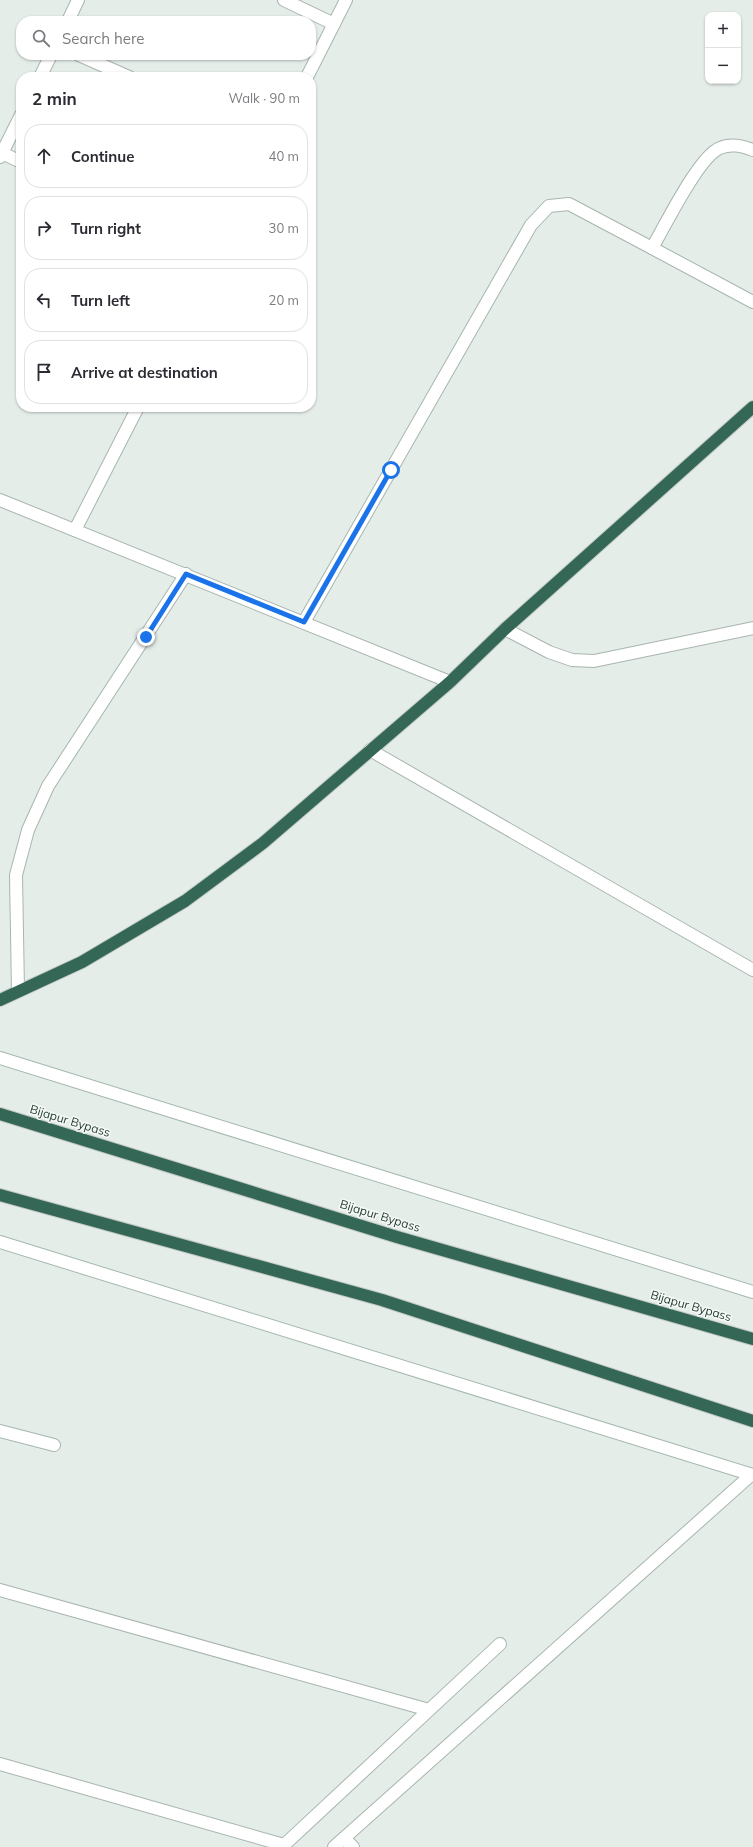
<!DOCTYPE html>
<html lang="en">
<head>
<meta charset="utf-8">
<style>
  :root { --surface:#fff; --page:#f7f7f7; --text:#2b2b33; --muted:#7c7c81; --line:#e1e1e2 }
  body { margin:0; font-family:Mulish,sans-serif; background:var(--page); color:var(--text) }
  .controls { position:absolute; right:12px; top:12px; display:grid; overflow:hidden; border-radius:8px; box-shadow:0 1px 3px #0004 }
  .controls button { width:36px; height:36px; display:grid; place-items:center; padding:0; border:0; border-bottom:1px solid var(--line); background:var(--surface); color:var(--text); font:20px sans-serif }
  .stop { position:absolute; width:12px; height:12px; margin:-9px; border:3px solid #1a73e8; border-radius:50%; background:#fff }
  .stop.end { background:#1a73e8; border-color:#fff; box-shadow:0 1px 4px #0008 }
  .list { margin:0; padding:0; list-style:none }
  h2 { display:flex; justify-content:space-between; align-items:center; height:52px; margin:0; padding:0 16px; font-size:17px }
  h2 small { font-size:13px; font-weight:400; color:var(--muted) }
  .list li { display:grid; grid-template-columns:26px 1fr auto; gap:12px; align-items:center; box-sizing:border-box; height:64px; margin:0 8px 8px; padding:0 8px; border:1px solid var(--line); border-radius:16px }
  .list b { display:block; font-size:15px; white-space:nowrap }
  .list em { font-size:13px; font-style:normal; color:var(--muted) }
  .icon { flex:none; width:22px; height:22px; fill:none; stroke:currentColor; stroke-width:2; stroke-linecap:round; stroke-linejoin:round }
  .map { position:relative; flex:none; width:753px; height:1847px; overflow:hidden }
  .search { position:absolute; background:var(--surface); box-shadow:0 1px 3px #0004; left:16px; top:16px; width:300px; height:44px; display:flex; align-items:center; gap:10px; box-sizing:border-box; padding:0 14px; border-radius:16px; color:var(--muted); font-size:15px }
  .panel { position:absolute; background:var(--surface); box-shadow:0 1px 3px #0004; left:16px; top:72px; width:300px; height:340px; border-radius:16px }
  .map>svg:first-child { display:block }
</style>
</head>
<body>
<div class="map">
<svg width="753" height="1847" viewBox="0 0 753 1847">
  <rect width="100%" height="100%" fill="#e5ede9"/>
  <g fill="none" stroke-linecap="round" stroke-linejoin="round">
    <defs>
      <path id="lane" d="M370 750 753 970"/>
      <g id="street">
        <path d="M284 0 334 24"/>
        <path d="M68 21 78 0"/>
        <path d="M79 55 129 77"/>
        <path d="M40 77 51 55"/>
        <path d="M307 77 346 0"/>
        <path d="M2 153 21 162"/>
        <path d="M0 157 21 115"/>
        <path d="M652 248 753 302"/>
        <path d="M0 500 450 682"/>
        <path d="M75 530 138 407"/>
        <path d="M304 622 531 225 549 206 569 204 652 248C665 226 699 156 720 148 731 143 742 146 753 150"/>
        <path d="M505 629 549 652 572 660 594 661 753 628"/>
        <path d="M18 991 16 875 28 830 48 786 186 574"/>
        <path d="M0 1431 54 1445"/>
        <path d="M0 1590 429 1710"/>
        <path d="M0 1764 284 1845"/>
        <path d="M344 1838 353 1847"/>
        <path d="M282 1847 500 1644"/>
        <path d="M334 1847 751 1475"/>
      </g>
      <g id="secondary">
        <path d="M0 1058 753 1292"/>
        <path d="M0 1242 753 1475"/>
      </g>
      <g id="highway">
        <path d="M0 1000 82 962 185 901 263 843 450 682 505 629 753 407"/>
        <path d="M0 1114 397 1237 753 1339"/>
        <path d="M0 1195 382 1300 753 1421"/>
      </g>
    </defs>
    <!-- lane casing -->
    <use href="#lane" stroke="#a8b5af" stroke-width="14"/>
    <!-- street casing -->
    <use href="#street" stroke="#a8b5af" stroke-width="14"/>
    <!-- secondary casing -->
    <use href="#secondary" stroke="#a5b8af" stroke-width="14"/>
    <!-- highway casing -->
    <use href="#highway" stroke="#c2c9c6" stroke-width="14"/>
    <!-- lane -->
    <use href="#lane" stroke="#fff" stroke-width="12"/>
    <!-- street -->
    <use href="#street" stroke="#fff" stroke-width="12"/>
    <!-- secondary -->
    <use href="#secondary" stroke="#fff" stroke-width="12"/>
    <!-- highway -->
    <use href="#highway" stroke="#346756" stroke-width="12"/>
  </g>
  <g fill="none" stroke-linecap="round" stroke-linejoin="round">
    <!-- route -->
    <path stroke="#1a73e8" stroke-width="5" d="M146 637 186 574 304 622 391 470"/>
  </g>
  <g text-anchor="middle" stroke-width="3" stroke-linejoin="round" paint-order="stroke">
    <!-- street labels -->
    <g font-size="12" fill="#263e34" stroke="#f6faf7">
      <text transform="translate(70 1121) rotate(17)" y="4">Bijapur Bypass</text>
      <text transform="translate(380 1216) rotate(17)" y="4">Bijapur Bypass</text>
      <text transform="translate(691 1306) rotate(16)" y="4">Bijapur Bypass</text>
    </g>
  </g>
</svg>
<div class="controls">
<button>+</button>
<button>−</button>
</div>
<div class="stop" style="left:391px;top:470px"></div>
<div class="stop end" style="left:146px;top:637px"></div>
<div class="search"><svg class="icon" aria-label="search" viewBox="0 0 24 24"><circle cx="10" cy="10" r="6"/><path d="M15 15l6 6"/></svg>Search here</div>
<section class="panel">
<h2>2 min<small>Walk · 90 m</small></h2>
<ul class="list">
<li><svg class="icon" aria-label="ahead" viewBox="0 0 24 24"><path d="M12 20V5M6 11l6-6 6 6"/></svg><div><b>Continue</b></div><em>40 m</em></li>
<li><svg class="icon" aria-label="right" viewBox="0 0 24 24"><path d="M7 20v-9h11M14 6l5 5-5 5"/></svg><div><b>Turn right</b></div><em>30 m</em></li>
<li><svg class="icon" aria-label="left" viewBox="0 0 24 24"><path d="M17 20v-9H6M10 6l-5 5 5 5"/></svg><div><b>Turn left</b></div><em>20 m</em></li>
<li><svg class="icon" aria-label="arrive" viewBox="0 0 24 24"><path d="M6 21V4h12l-3 4 3 4H6"/></svg><div><b>Arrive at destination</b></div></li>
</ul>
</section>
</div>
</body>
</html>
